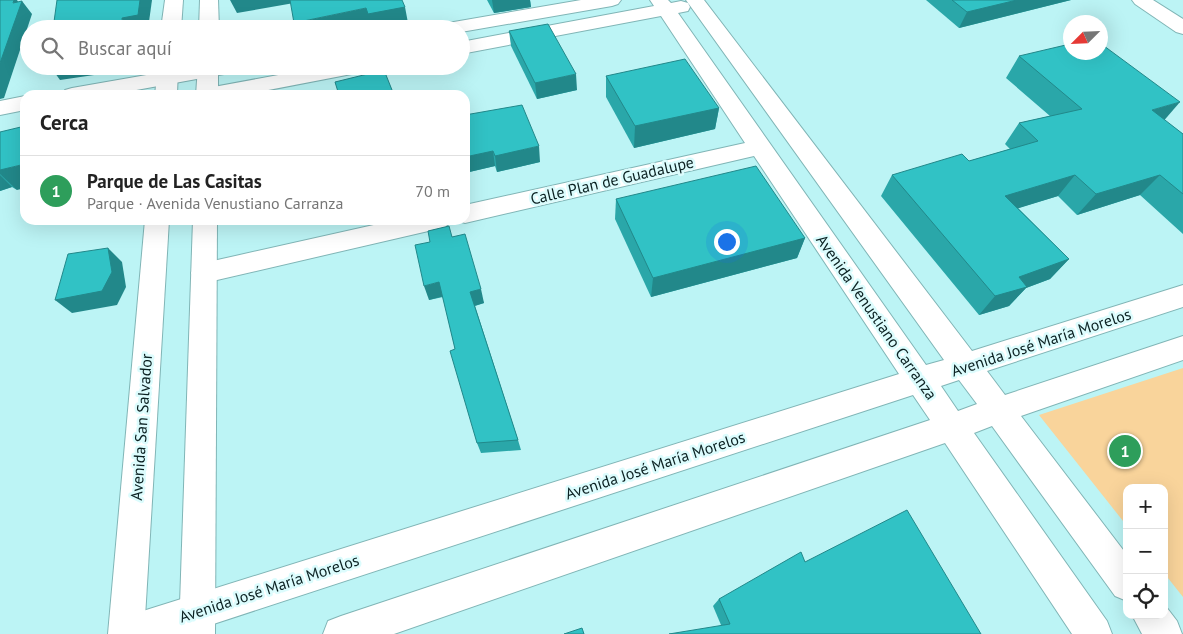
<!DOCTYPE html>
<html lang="es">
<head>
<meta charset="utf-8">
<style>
  :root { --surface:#fff; --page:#f6f6f6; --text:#222; --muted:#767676; --line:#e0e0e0; --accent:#111827 }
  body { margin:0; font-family:"PT Sans",sans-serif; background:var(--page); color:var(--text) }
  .controls { position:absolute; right:15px; bottom:15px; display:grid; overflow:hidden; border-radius:10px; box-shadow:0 5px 20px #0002 }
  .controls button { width:45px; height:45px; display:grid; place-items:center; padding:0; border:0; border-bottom:1px solid var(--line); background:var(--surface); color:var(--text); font:25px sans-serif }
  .compass { position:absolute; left:1063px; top:15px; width:45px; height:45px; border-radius:50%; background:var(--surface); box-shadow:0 5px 20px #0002; rotate:246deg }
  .you { position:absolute; left:726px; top:241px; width:18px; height:18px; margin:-12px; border:4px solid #fff; border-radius:50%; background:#1a73e8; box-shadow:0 0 0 8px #1a73e833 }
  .badge { display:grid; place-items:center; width:32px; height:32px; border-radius:50%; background:var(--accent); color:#fff; font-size:16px; font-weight:700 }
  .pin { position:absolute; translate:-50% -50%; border:2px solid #fff; box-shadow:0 1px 5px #0006 }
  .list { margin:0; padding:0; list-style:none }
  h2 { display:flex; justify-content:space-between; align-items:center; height:65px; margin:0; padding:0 20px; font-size:21px }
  h2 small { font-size:16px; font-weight:400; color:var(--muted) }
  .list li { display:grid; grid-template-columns:32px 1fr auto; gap:15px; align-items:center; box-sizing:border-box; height:70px; padding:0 20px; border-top:1px solid var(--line) }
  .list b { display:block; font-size:19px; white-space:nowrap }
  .list p { margin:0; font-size:16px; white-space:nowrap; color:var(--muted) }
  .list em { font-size:16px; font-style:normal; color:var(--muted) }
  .icon { flex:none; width:28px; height:28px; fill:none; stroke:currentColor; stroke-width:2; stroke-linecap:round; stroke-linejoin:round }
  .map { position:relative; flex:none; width:1183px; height:634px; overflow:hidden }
  .search { position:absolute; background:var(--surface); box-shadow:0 5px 20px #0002; left:20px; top:20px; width:450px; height:55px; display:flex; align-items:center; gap:12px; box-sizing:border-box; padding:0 18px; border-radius:28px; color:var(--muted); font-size:19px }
  .panel { position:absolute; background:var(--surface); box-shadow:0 5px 20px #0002; left:20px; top:90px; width:450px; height:135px; border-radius:15px }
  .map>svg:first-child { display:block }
</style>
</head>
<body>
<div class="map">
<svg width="1183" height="634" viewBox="0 0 1183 634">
  <rect width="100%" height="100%" fill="#bcf4f5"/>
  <!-- green -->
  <path fill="#f9d49b" d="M1183 368V597L1164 573V488H1127V526L1039 415Z"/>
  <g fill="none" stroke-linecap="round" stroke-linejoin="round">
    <defs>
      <g id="minor">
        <path d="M581 0H621L618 4 612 6 461 32V29H439L441 25 448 23Z"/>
        <path d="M650 0H668L671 3 681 1 688 3 690 7 688 11 678 13 926 365 944 360 686 0H704L972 351 1183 285V307L987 371 1005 395 1183 336V360L1021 416 1127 555V601L1115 596 992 426 974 433 1107 621 1112 634H1072L945 443 394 634H323L328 621 341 616 930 420 913 395 183 634H109L114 621 127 616 899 374 754 156 465 223 456 220H465V205L745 143 661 16 461 54V42L654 6ZM959 380 977 404 958 411 941 386Z"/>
        <path d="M198 66H245L242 70 235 72 109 95H61L65 90 72 88Z"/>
        <path d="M327 66H372L369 70 362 72 243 95H197L201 90 208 88Z"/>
        <path d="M25 96V110L0 115V101Z"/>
        <path d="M396 220H449L446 227 437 229 204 283 195 280 191 273 195 266 204 263Z"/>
        <path d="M1164 604 1177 621 1182 634H1142L1132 615H1164Z"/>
      </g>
      <g id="major">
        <path d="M165 0H183L181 29H161Z"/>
        <path d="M200 0H218L219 29H199Z"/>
        <path d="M1132 0H1153L1183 19V34L1176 32 1135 4Z"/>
        <path d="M158 66H178L177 95H155Z"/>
        <path d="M198 66H218V95H196Z"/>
        <path d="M145 220H169L144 634H108Z"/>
        <path d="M193 220H217L215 634H179Z"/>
      </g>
    </defs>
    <!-- minor casing -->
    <use href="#minor" stroke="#80b5b6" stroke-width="2"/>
    <!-- major casing -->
    <use href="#major" stroke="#80b5b6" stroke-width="2"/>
    <!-- minor -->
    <use href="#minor" fill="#fff" fill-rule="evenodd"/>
    <!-- major -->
    <use href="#major" fill="#fff" fill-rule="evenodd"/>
  </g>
  <!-- wall -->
  <g fill="#2aa7a9">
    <path d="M487 0H530L531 7 494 13Z"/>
    <path d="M926 0H1071L959 28Z"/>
    <path d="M509 31 577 90 537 99 511 46Z"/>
    <path d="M1019 56 1164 120 1183 134V234L1140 195 1077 215 1058 196 1018 208 1069 259 1050 279 1026 288 1009 306 979 315 881 196 892 175 969 161 1010 149 1005 144 1019 123 1050 116 1006 78Z"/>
    <path d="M606 76 719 108 715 129 634 148 606 97Z"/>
    <path d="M465 115 540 162 497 172 495 166 465 173Z"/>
    <path d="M0 132 17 190 12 187 0 191Z"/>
    <path d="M616 199 805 238 797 258 651 297 615 219Z"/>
    <path d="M452 237 484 303 475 306 518 440 521 450 481 453 477 443 443 297 429 300Z"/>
    <path d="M805 562 981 634 721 625 713 606 719 599Z"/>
  </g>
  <!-- shaded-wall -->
  <g fill="#22888a">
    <path d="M14 0H17L20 5 22 1 32 14 4 98 0 99V63Z"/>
    <path d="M140 0H152L148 29H123L122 18Z"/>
    <path d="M230 0H293L294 3 237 13Z"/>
    <path d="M492 0H530L531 7 494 13Z"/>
    <path d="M1017 0H1071L959 28 967 12Z"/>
    <path d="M405 7 408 23 378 29H373L371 24 348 29H297L294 23 366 8Z"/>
    <path d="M50 66H135V69L60 80Z"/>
    <path d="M576 74 577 90 537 99 535 83Z"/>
    <path d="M1180 102 1161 124 1152 110Z"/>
    <path d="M719 108 715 129 634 148 635 126Z"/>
    <path d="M539 146 540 162 497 172 495 156Z"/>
    <path d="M493 151 495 166 465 173V157Z"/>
    <path d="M25 164V188L17 190 0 174V170Z"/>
    <path d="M0 175 12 187 0 191Z"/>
    <path d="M1075 175 1058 196 990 217 1005 196Z"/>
    <path d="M1160 175 1140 195 1077 215 1096 194Z"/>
    <path d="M805 238 797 258 651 297 653 278Z"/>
    <path d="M108 248 122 262 126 287 117 305 72 313 55 300Z"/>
    <path d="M1069 259 1050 279 1026 288 1009 306 979 315 995 296 1019 277Z"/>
    <path d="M439 282 444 296 429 300 424 286Z"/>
    <path d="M481 289 484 303 474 306 470 292Z"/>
  </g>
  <!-- building -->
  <g fill="#31c2c5" stroke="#22888a">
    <path d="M0 0H14L13 3 22 1 0 63Z"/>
    <path d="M57 0H140L138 15 122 18 123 29H53Z"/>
    <path d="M290 0H402L405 7 368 14 366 8 294 23Z"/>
    <path d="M952 0H1017L967 12Z"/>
    <path d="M548 24 576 74 535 83 509 31Z"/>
    <path d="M1100 43 1180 102 1152 110 1183 134V194L1160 175 1096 194 1075 175 1005 196 1069 259 1019 277 1027 287 995 296 892 175 962 154 969 161 1038 141 1019 123 1082 109 1019 56 1070 44V52H1100Z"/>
    <path d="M685 59 719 108 635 126 606 76Z"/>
    <path d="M384 70 394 95H339L335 82Z"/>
    <path d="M522 105 539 146 495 156 493 151 465 157V115Z"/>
    <path d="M25 126V164L0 170V132Z"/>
    <path d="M756 166 805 238 653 278 616 199Z"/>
    <path d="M449 226 452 237 465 234 481 289 470 292 518 440 477 443 450 351 455 349 439 282 424 286 415 245 430 242 428 231Z"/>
    <path d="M108 248 112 272 102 291 55 300 68 254Z"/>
    <path d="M907 510 981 634H669L730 624 719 599 801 552 805 562Z"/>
    <path d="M582 628 584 634H564Z"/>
  </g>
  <g text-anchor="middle" stroke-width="5" stroke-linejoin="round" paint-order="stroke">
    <!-- street labels -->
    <g font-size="16" fill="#0b2122" stroke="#dcfcfd">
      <text transform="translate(612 180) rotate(-13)" y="6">Calle Plan de Guadalupe</text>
      <text transform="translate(877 317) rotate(55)" y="6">Avenida Venustiano Carranza</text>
      <text transform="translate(1041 342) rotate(-18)" y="6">Avenida José María Morelos</text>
      <text transform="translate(141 427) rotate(-86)" y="6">Avenida San Salvador</text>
      <text transform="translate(655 465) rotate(-18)" y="6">Avenida José María Morelos</text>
      <text transform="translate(269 588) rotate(-18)" y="6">Avenida José María Morelos</text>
    </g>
  </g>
</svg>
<div class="controls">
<button>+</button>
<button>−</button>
<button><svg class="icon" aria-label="locate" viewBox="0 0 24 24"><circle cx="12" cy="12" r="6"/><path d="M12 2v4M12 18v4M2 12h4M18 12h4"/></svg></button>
</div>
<svg class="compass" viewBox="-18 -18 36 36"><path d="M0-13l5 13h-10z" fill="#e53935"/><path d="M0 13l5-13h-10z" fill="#767676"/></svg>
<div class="you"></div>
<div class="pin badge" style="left:1125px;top:451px;background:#2e9e5b">1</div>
<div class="search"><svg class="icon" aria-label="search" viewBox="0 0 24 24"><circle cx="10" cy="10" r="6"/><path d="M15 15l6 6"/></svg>Buscar aquí</div>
<section class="panel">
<h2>Cerca<small></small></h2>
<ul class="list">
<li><span class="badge" style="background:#2e9e5b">1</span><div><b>Parque de Las Casitas</b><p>Parque · Avenida Venustiano Carranza</p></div><em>70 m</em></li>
</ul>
</section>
</div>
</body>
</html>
